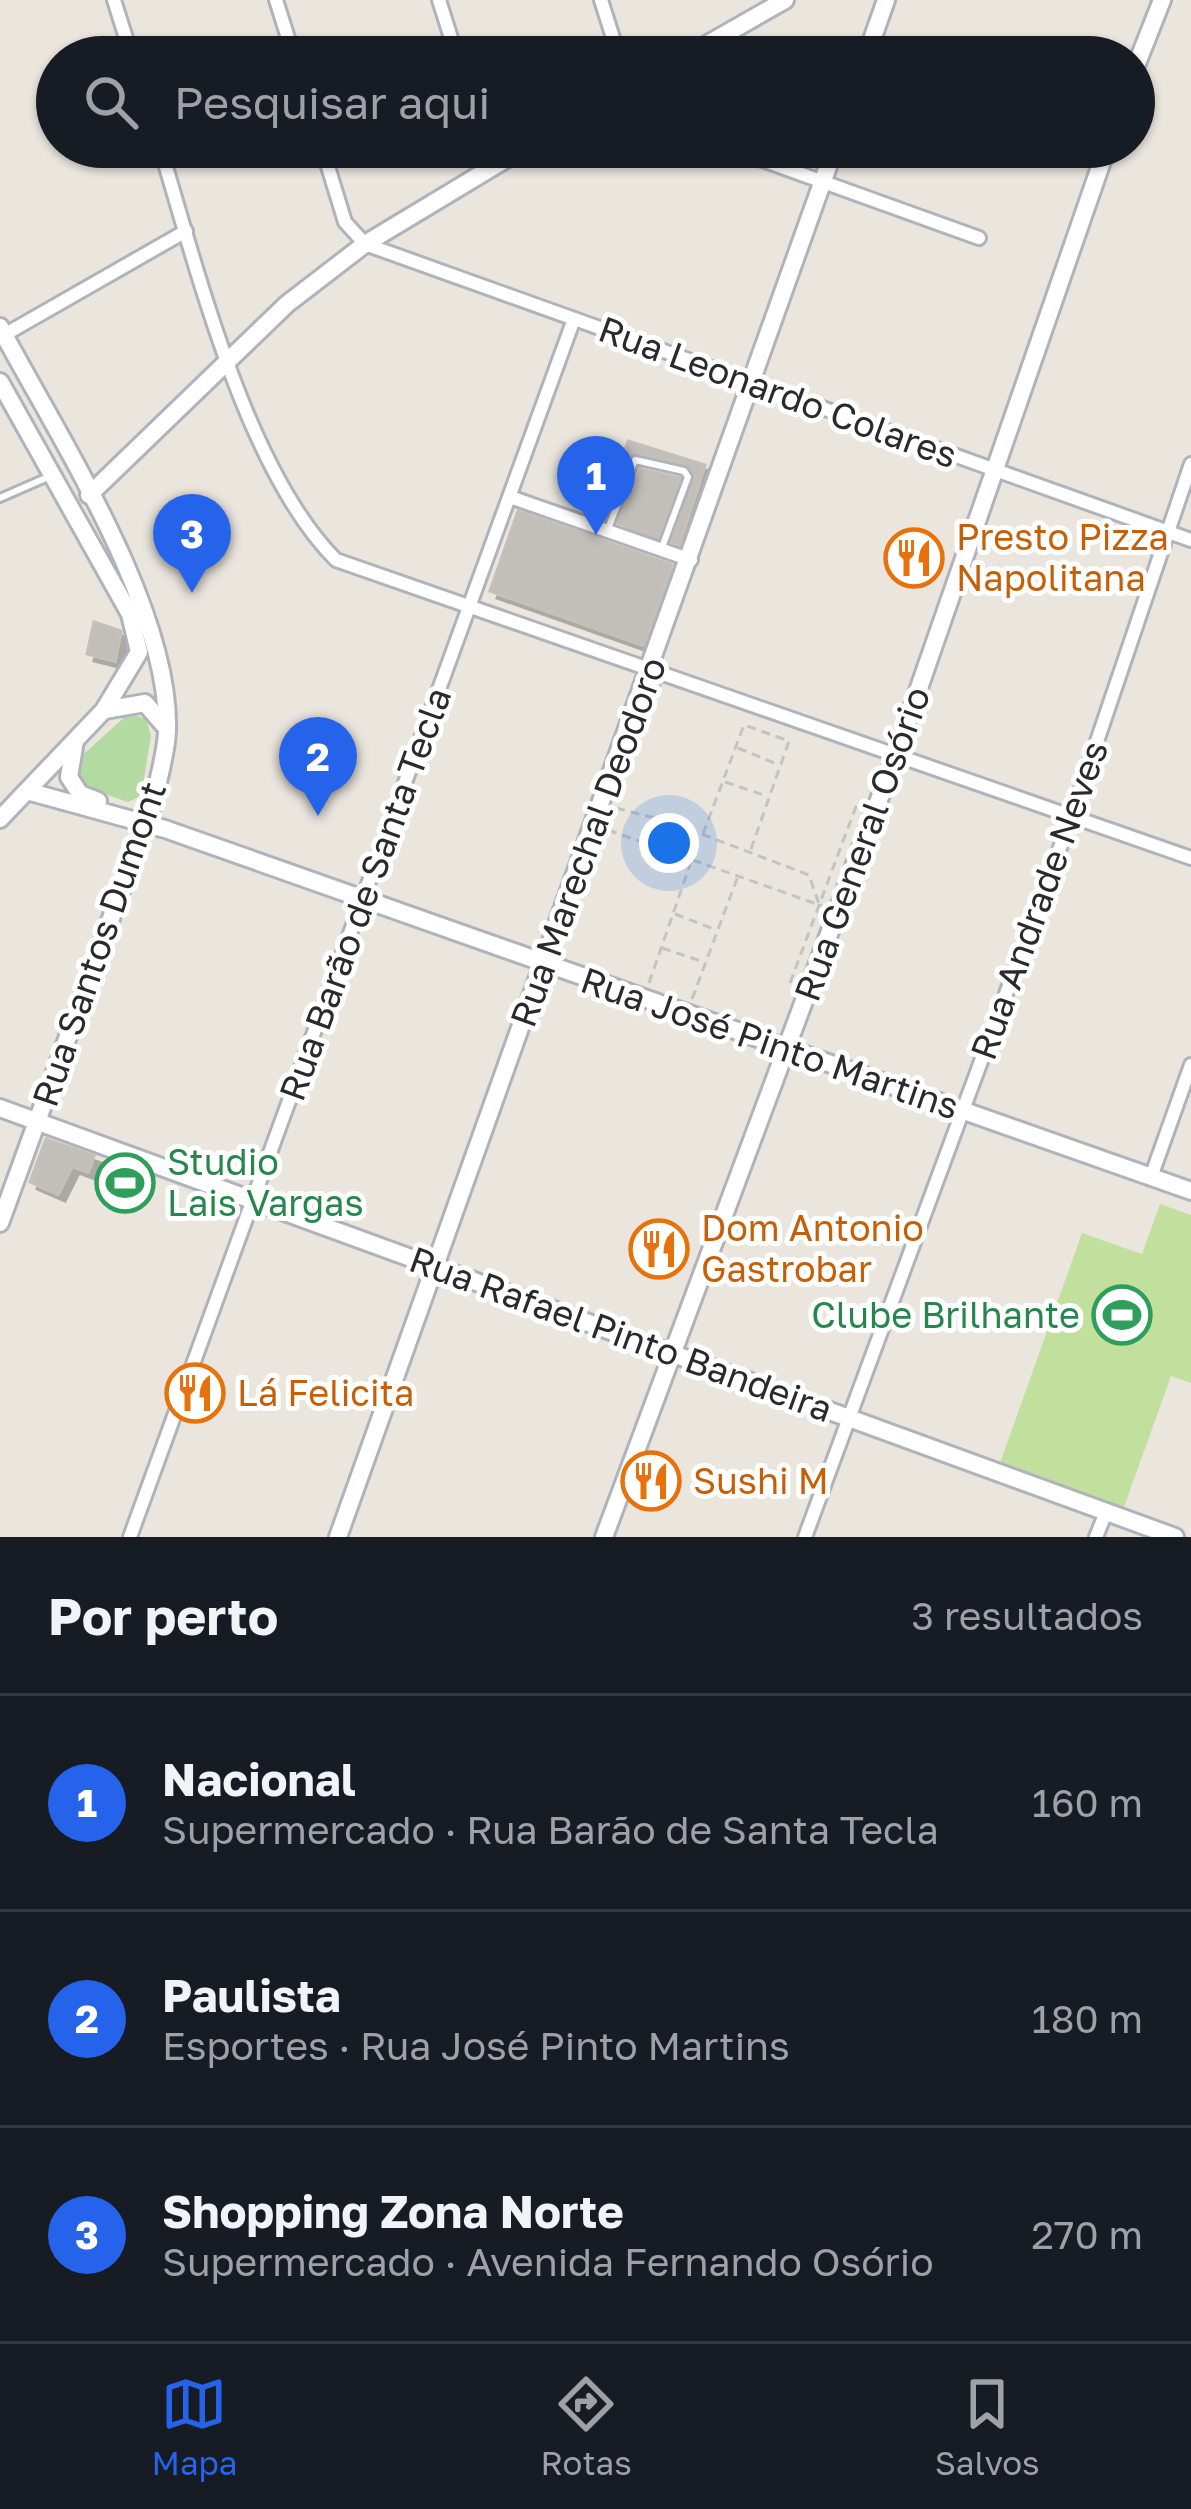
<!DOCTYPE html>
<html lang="pt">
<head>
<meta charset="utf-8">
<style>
  :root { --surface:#171b24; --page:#20242c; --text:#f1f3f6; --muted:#9ea1a6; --line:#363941; --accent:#2563eb }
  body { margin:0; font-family:"Golos Text",sans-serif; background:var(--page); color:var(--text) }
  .you { position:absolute; left:669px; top:843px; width:42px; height:42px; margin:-30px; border:9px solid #fff; border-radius:50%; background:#1a73e8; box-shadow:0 0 0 18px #1a73e833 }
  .badge { display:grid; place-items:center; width:78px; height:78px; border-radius:50%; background:var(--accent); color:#fff; font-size:39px; font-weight:700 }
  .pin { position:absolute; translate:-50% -99px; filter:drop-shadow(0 3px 6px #0008) }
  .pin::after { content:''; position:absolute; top:63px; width:42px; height:36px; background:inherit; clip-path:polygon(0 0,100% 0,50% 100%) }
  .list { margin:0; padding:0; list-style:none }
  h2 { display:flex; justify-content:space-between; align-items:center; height:156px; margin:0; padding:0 48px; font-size:51px }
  h2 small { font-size:39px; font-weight:400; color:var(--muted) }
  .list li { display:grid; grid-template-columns:78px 1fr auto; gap:36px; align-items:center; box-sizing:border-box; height:216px; padding:0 48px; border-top:3px solid var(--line) }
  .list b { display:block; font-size:45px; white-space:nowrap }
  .list p { margin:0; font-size:39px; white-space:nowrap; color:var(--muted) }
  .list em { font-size:39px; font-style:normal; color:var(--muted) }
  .icon { flex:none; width:66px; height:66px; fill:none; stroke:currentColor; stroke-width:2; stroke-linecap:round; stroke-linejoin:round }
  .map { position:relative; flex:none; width:1191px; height:1537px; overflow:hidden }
  .search { position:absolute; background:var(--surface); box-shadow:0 3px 9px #0004; left:36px; right:36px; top:36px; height:132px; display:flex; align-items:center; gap:30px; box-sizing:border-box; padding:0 42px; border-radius:66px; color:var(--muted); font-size:45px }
  .sheet { height:804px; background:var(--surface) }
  nav { display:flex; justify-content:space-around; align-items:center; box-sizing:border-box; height:168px; border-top:3px solid var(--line); background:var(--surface); font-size:33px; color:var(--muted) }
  nav a { display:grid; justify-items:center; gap:6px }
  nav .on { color:var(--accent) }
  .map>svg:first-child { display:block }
</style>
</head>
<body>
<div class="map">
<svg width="1191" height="1537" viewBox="0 0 1191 1537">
  <defs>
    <filter id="shadow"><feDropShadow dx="7" dy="7" stdDeviation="0" flood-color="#0004"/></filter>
  </defs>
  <rect width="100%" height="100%" fill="#eae5dd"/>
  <!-- green -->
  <path fill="#b3daa0" d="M129 713 146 719 151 736 141 796 128 802 79 785 75 762Z"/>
  <!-- pitch -->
  <path fill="#c2e09d" d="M1160 1204 1191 1215V1383L1171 1376 1124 1507 1000 1463 1082 1233 1142 1254Z"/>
  <!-- building -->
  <g fill="#c2beba" stroke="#c5c0b7" stroke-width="3" filter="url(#shadow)">
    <path d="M628 441 705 465 679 545 672 542 695 477 686 464 631 454 602 518Z"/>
    <path d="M640 469 680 478 658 537 618 523Z"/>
    <path d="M518 511 672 565 643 645 490 591Z"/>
    <path d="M94 622 121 631 115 661 87 654Z"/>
    <path d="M46 1139 94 1156 88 1172 72 1166 58 1194 30 1182Z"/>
  </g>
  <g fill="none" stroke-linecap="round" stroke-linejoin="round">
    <defs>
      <g id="lane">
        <path d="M0 498 48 477"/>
        <path d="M607 531 635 460 684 471 688 477 661 550"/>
      </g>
      <g id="street">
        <path d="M114 0 132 57"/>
        <path d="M276 0 294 57"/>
        <path d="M439 0 457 57"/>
        <path d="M601 0 619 57"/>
        <path d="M160 147C197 268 246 470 336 560L1191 858"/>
        <path d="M322 147 345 222 365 244 1191 540"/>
        <path d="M486 147 492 166"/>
        <path d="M726 147 979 238"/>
        <path d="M4 335 186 231"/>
        <path d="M510 497 691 560"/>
        <path d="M1151 1177 1191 1065"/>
        <path d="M130 1537 574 319"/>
        <path d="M805 1537 1071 818 1191 464"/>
        <path d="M1096 1537 1106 1512"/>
      </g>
      <g id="secondary">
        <path d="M685 57 785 0"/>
        <path d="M866 57 886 0"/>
        <path d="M1134 71 1162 0"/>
        <path d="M0 327C57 435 171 608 167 731 166 755 158 780 153 803L0 1223"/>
        <path d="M0 382 130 614 139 652 104 710 0 819"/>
        <path d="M89 495 287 304 365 244 526 147"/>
        <path d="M105 710 145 703 164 725"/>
        <path d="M75 741 69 777 80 794 98 801"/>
        <path d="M27 791 165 829 1191 1191"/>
        <path d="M0 1108 1175 1537"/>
        <path d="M338 1537 835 147"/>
        <path d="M604 1537 895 757 1107 147"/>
      </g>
    </defs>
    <!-- lane casing -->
    <use href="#lane" stroke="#b1b3bc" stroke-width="12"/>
    <!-- street casing -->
    <use href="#street" stroke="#b1b3bc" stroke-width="18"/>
    <!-- secondary casing -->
    <use href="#secondary" stroke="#b1b3bc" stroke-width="22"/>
    <!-- path -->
    <g stroke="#c3c3c3" stroke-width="3" stroke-dasharray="9 6" stroke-linecap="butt">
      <path d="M653 703 661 684"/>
      <path d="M738 748 779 765"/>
      <path d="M725 782 767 796"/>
      <path d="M616 808 670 822 809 875 819 904"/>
      <path d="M608 830 825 907"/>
      <path d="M703 834 744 725 789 741 750 852"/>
      <path d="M672 853 681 828"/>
      <path d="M675 914 716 930"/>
      <path d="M662 948 704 962"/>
      <path d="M649 983 692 859"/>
      <path d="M790 983 858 801"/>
      <path d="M692 999 738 876"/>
    </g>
    <!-- lane -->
    <use href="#lane" stroke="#fff" stroke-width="6"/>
    <!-- street -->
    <use href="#street" stroke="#fff" stroke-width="12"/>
    <!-- secondary -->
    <use href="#secondary" stroke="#fff" stroke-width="16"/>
  </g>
  <!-- icons -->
  <defs>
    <symbol id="restaurant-ring" viewBox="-11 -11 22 22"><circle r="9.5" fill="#fff" stroke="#e8710a" stroke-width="1.5"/><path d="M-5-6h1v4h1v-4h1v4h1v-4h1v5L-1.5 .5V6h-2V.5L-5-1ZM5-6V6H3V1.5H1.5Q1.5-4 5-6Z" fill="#e8710a"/></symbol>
    <symbol id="stadium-ring" viewBox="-11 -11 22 22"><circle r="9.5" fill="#fff" stroke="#2e9e5b" stroke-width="1.5"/><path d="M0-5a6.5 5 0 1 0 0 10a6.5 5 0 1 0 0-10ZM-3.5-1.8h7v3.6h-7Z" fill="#2e9e5b"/></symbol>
  </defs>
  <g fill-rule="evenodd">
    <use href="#restaurant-ring" x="881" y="525" width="66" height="66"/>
    <use href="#stadium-ring" x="92" y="1150" width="66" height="66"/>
    <use href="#restaurant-ring" x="626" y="1216" width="66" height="66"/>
    <use href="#stadium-ring" x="1089" y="1282" width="66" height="66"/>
    <use href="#restaurant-ring" x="162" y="1360" width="66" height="66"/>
    <use href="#restaurant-ring" x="618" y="1448" width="66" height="66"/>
  </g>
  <g text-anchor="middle" stroke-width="10" stroke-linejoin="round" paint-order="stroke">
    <!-- street labels -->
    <g font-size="36" fill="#2a2a2a" stroke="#fff">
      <text transform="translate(778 392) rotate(20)" y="13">Rua Leonardo Colares</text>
      <text transform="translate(588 842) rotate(-70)" y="13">Rua Marechal Deodoro</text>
      <text transform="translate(862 844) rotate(-70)" y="13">Rua General Osório</text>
      <text transform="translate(365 894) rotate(-70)" y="13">Rua Barão de Santa Tecla</text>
      <text transform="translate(1039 900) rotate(-70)" y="13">Rua Andrade Neves</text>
      <text transform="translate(99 944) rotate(-71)" y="13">Rua Santos Dumont</text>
      <text transform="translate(770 1043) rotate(19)" y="13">Rua José Pinto Martins</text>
      <text transform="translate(621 1334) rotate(20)" y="13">Rua Rafael Pinto Bandeira</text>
    </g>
    <!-- food labels -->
    <g font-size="36" fill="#c56008" stroke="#fff" text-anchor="start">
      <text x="956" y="550">Presto Pizza<tspan x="956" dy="41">Napolitana</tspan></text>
      <text x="701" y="1241">Dom Antonio<tspan x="701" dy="41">Gastrobar</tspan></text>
      <text x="237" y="1406">Lá Felicita</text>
      <text x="693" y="1494">Sushi M</text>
    </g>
    <!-- leisure labels -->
    <g font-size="36" fill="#27864d" stroke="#fff" text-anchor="start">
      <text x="167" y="1175">Studio<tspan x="167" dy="41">Lais Vargas</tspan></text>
      <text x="1080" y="1328" text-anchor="end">Clube Brilhante</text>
    </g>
  </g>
</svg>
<div class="you"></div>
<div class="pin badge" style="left:596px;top:535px">1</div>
<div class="pin badge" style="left:318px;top:816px">2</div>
<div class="pin badge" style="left:192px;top:593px">3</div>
<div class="search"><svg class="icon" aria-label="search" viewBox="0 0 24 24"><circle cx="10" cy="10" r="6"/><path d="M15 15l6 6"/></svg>Pesquisar aqui</div>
</div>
<section class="sheet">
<h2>Por perto<small>3 resultados</small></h2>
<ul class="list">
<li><span class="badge">1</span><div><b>Nacional</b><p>Supermercado · Rua Barão de Santa Tecla</p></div><em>160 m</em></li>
<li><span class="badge">2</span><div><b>Paulista</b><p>Esportes · Rua José Pinto Martins</p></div><em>180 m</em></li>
<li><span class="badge">3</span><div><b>Shopping Zona Norte</b><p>Supermercado · Avenida Fernando Osório</p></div><em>270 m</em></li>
</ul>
</section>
<nav>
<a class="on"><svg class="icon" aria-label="map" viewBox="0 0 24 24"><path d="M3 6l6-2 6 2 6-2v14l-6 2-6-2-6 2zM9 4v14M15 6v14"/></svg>Mapa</a>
<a><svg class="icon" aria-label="directions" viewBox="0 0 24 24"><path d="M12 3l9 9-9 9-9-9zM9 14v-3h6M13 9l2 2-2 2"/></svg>Rotas</a>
<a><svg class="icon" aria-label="saved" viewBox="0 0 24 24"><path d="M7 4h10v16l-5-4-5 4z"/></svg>Salvos</a>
</nav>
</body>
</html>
